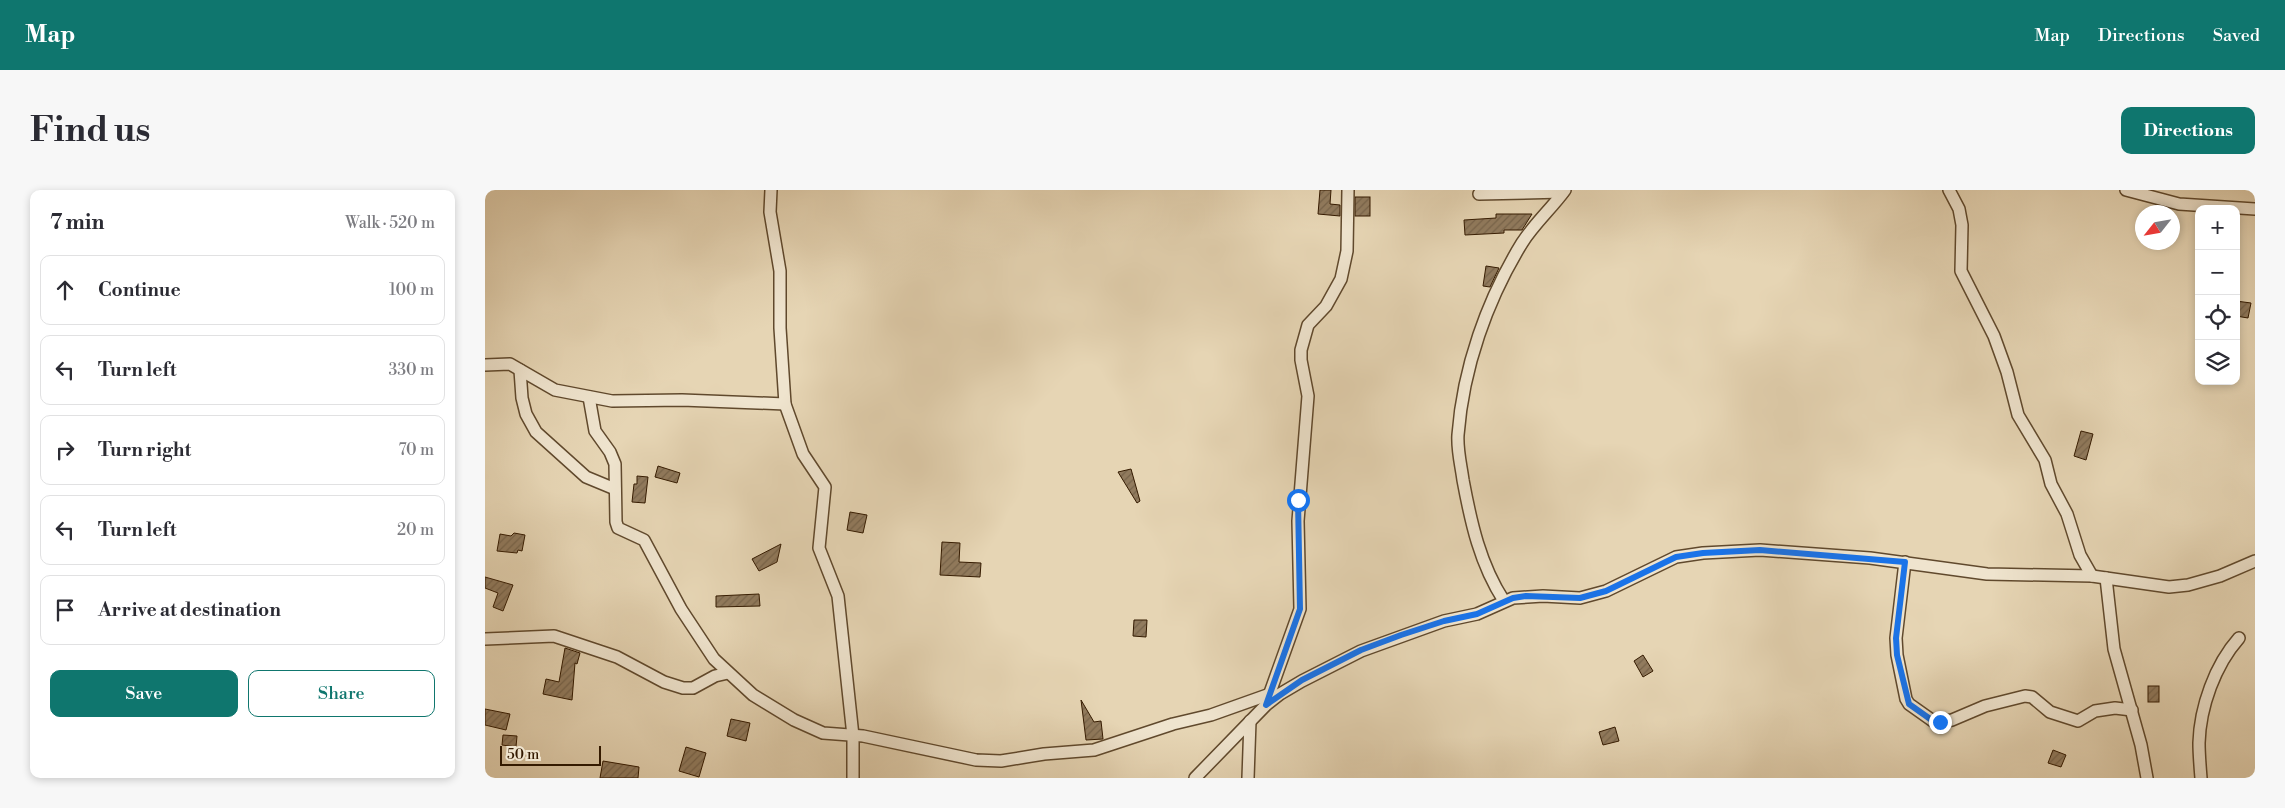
<!DOCTYPE html>
<html lang="en">
<head>
<meta charset="utf-8">
<style>
  :root { --surface:#fff; --page:#f7f7f7; --text:#2b2b33; --muted:#7c7c81; --line:#e1e1e2; --accent:#0f766e }
  body { margin:0; font-family:"Libre Bodoni",serif; background:var(--page); color:var(--text) }
  .controls { position:absolute; right:15px; top:15px; display:grid; overflow:hidden; border-radius:10px; box-shadow:0 2px 8px #0003 }
  .controls button { width:45px; height:45px; display:grid; place-items:center; padding:0; border:0; border-bottom:1px solid var(--line); background:var(--surface); color:var(--text); font:25px sans-serif }
  .compass { position:absolute; left:1650px; top:15px; width:45px; height:45px; border-radius:50%; background:var(--surface); box-shadow:0 2px 8px #0003; rotate:239deg }
  .scale { position:absolute; left:15px; bottom:12px; width:101px; box-sizing:border-box; padding-left:5px; border:2px solid #341a00; border-top:0; font-size:14px; line-height:18px; white-space:nowrap; color:#341a00; -webkit-text-stroke:4px #efe4ce; paint-order:stroke }
  .stop { position:absolute; width:15px; height:15px; margin:-11px; border:4px solid #1a73e8; border-radius:50%; background:#fff }
  .stop.end { background:#1a73e8; border-color:#fff; box-shadow:0 1px 5px #0008 }
  .list { margin:0; padding:0; list-style:none }
  h2 { display:flex; justify-content:space-between; align-items:center; height:65px; margin:0; padding:0 20px; font-size:21px }
  h2 small { font-size:16px; font-weight:400; color:var(--muted) }
  .list li { display:grid; grid-template-columns:32px 1fr auto; gap:15px; align-items:center; box-sizing:border-box; height:70px; margin:0 10px 10px; padding:0 10px; border:1px solid var(--line); border-radius:10px }
  .list b { display:block; font-size:19px; white-space:nowrap }
  .list em { font-size:16px; font-style:normal; color:var(--muted) }
  .actions { display:flex; gap:10px; padding:15px 20px }
  .actions a { flex:1; padding:11px 0; border:1px solid var(--accent); border-radius:10px; text-align:center; font-size:18px; color:var(--accent) }
  .actions .main { background:var(--accent); color:#fff }
  .icon { flex:none; width:28px; height:28px; fill:none; stroke:currentColor; stroke-width:2; stroke-linecap:round; stroke-linejoin:round }
  .map { position:relative; flex:none; width:1770px; height:588px; overflow:hidden; border-radius:10px }
  header { display:flex; align-items:center; gap:30px; box-sizing:border-box; height:70px; padding:0 25px; background:var(--accent); color:#fff }
  header strong { font-size:24px }
  nav { display:flex; gap:28px; margin-inline-start:auto; font-size:18px }
  .intro { display:flex; align-items:center; justify-content:space-between; box-sizing:border-box; height:120px; padding:0 30px }
  h1 { margin:0; font-size:35px }
  .button { padding:12px 22px; border-radius:10px; background:var(--accent); color:#fff; font-size:18px; font-weight:700 }
  main { display:flex; gap:30px; padding:0 30px }
  aside { flex:1; background:var(--surface); border-radius:10px; box-shadow:0 2px 8px #0003 }
  .map>svg:first-child { display:block }
</style>
</head>
<body>
<header>
<strong>Map</strong>
<nav><a>Map</a><a>Directions</a><a>Saved</a></nav>
</header>
<div class="intro"><h1>Find us</h1><a class="button">Directions</a></div>
<main>
<aside>
<h2>7 min<small>Walk · 520 m</small></h2>
<ul class="list">
<li><svg class="icon" aria-label="ahead" viewBox="0 0 24 24"><path d="M12 20V5M6 11l6-6 6 6"/></svg><div><b>Continue</b></div><em>100 m</em></li>
<li><svg class="icon" aria-label="left" viewBox="0 0 24 24"><path d="M17 20v-9H6M10 6l-5 5 5 5"/></svg><div><b>Turn left</b></div><em>330 m</em></li>
<li><svg class="icon" aria-label="right" viewBox="0 0 24 24"><path d="M7 20v-9h11M14 6l5 5-5 5"/></svg><div><b>Turn right</b></div><em>70 m</em></li>
<li><svg class="icon" aria-label="left" viewBox="0 0 24 24"><path d="M17 20v-9H6M10 6l-5 5 5 5"/></svg><div><b>Turn left</b></div><em>20 m</em></li>
<li><svg class="icon" aria-label="arrive" viewBox="0 0 24 24"><path d="M6 21V4h12l-3 4 3 4H6"/></svg><div><b>Arrive at destination</b></div></li>
</ul>
<div class="actions"><a class="main">Save</a><a>Share</a></div>
</aside>
<div class="map">
<svg width="1770" height="588" viewBox="0 0 1770 588">
  <defs>
    <pattern id="building-hatch" width="6" height="6" patternUnits="userSpaceOnUse" patternTransform="scale(1.25)"><rect width="6" height="6" fill="#917b5e"/><path d="M-1 1l2-2M0 6l6-6M5 7l2-2" fill="none" stroke="#77644b"/></pattern>
  </defs>
  <rect width="100%" height="100%" fill="#e6d5b4"/>
  <filter id="stains"><feTurbulence type="fractalNoise" baseFrequency=".004" numOctaves="4"/><feColorMatrix values="0 0 0 0 .2 0 0 0 0 .09 0 0 0 0 .02 0 0 0 .5 -.17"/></filter>
  <radialGradient id="worn" r=".72"><stop offset=".6" stop-color="#630" stop-opacity="0"/><stop offset="1" stop-color="#630" stop-opacity=".3"/></radialGradient>
  <!-- building -->
  <g fill="url(#building-hatch)" stroke="#341a00">
    <path d="M835 0H846L845 14 855 15V26L833 24Z"/>
    <rect x="870" y="7" width="15" height="19"/>
    <path d="M1011 24H1047L1037 40H1019V43L980 45 979 30 1011 28Z"/>
    <path d="M1001 76 1014 78 1005 97 998 96Z"/>
    <path d="M1751 111 1766 113 1763 128 1751 126Z"/>
    <path d="M1596 241 1608 244 1601 270 1589 266Z"/>
    <path d="M173 276 195 283 192 293 170 287Z"/>
    <path d="M646 279 655 311 652 313 633 282Z"/>
    <path d="M152 286 163 287 160 313 147 312 149 294H152Z"/>
    <path d="M365 322 382 325 378 343 362 340Z"/>
    <path d="M29 343 40 345 37 361 33 360 32 363 12 361 15 344 26 346Z"/>
    <path d="M457 352 475 353 474 372 496 373 495 387 455 385Z"/>
    <path d="M296 354 292 372 274 381 267 369Z"/>
    <path d="M0 387 28 395 18 421 8 417 13 403 0 398Z"/>
    <path d="M274 404 275 416 231 417V406Z"/>
    <path d="M649 430H662L661 447 648 446Z"/>
    <path d="M80 458 95 463 92 474 90 473 87 510 58 504 61 489 74 492Z"/>
    <path d="M1158 465 1168 481 1158 487 1149 471Z"/>
    <rect x="1663" y="496" width="11" height="16"/>
    <path d="M596 510 609 532 616 531 618 549 601 550Z"/>
    <path d="M0 519 25 524 21 540 0 535Z"/>
    <path d="M246 529 265 533 261 551 242 546Z"/>
    <path d="M1130 537 1134 551 1118 555 1114 542Z"/>
    <path d="M18 545 32 546 31 557 17 555Z"/>
    <path d="M201 557 221 563 214 587 194 581Z"/>
    <path d="M1568 560 1581 565 1576 577 1563 573Z"/>
    <path d="M118 571 154 577 153 588H115Z"/>
  </g>
  <g fill="none" stroke-linecap="round" stroke-linejoin="round">
    <defs>
      <g id="street">
        <path d="M286 0 285 22 295 81V138L300 214 318 264 340 297 334 358 353 406 368 546V588"/>
        <path d="M1464 0 1474 19 1477 35 1476 81 1509 146 1522 182 1533 225 1560 270 1566 294 1582 324 1595 365 1607 386"/>
        <path d="M1641 0 1694 14 1770 19"/>
        <path d="M994 4 1078 2"/>
        <path d="M0 175 25 174 70 200 127 211 197 210 300 214"/>
        <path d="M35 180 37 208 41 224 51 242 101 287 130 299"/>
        <path d="M104 207 110 241 125 262 130 274 131 332 133 338 159 350 196 419 229 469 268 505 309 530 338 543 378 546 491 570 516 571 559 564 609 560 688 534 726 525 785 504"/>
        <path d="M1420 372 1411 448 1412 465 1421 509 1424 514 1448 531 1455 532 1467 530 1500 516 1540 506 1547 507 1565 522 1593 531 1610 521 1630 518 1647 520"/>
        <path d="M1621 388 1629 459 1656 555 1662 588"/>
        <path d="M1019 411C995 374 986 333 978 290 976 275 972 260 973 245 978 178 1002 110 1037 53 1049 34 1067 18 1080 0"/>
        <path d="M0 449 69 446 132 467 179 492 198 498H208L230 486 243 483"/>
        <path d="M782 511 815 419 813 331 823 206 816 170V160L823 135 841 116 856 89 862 61 863 0"/>
        <path d="M710 588 781 515 795 504 817 491 876 461 959 431 992 424 1028 408 1058 406 1095 408 1121 401 1191 367 1218 363 1275 360 1385 368 1502 384 1607 386 1684 397 1703 395 1735 386 1770 371"/>
        <path d="M763 588 765 531"/>
        <path d="M1716 588C1715 576 1714 564 1714 553 1715 517 1730 475 1754 448"/>
      </g>
    </defs>
    <!-- street casing -->
    <use href="#street" stroke="#60492d" stroke-width="14"/>
    <!-- street -->
    <use href="#street" stroke="#efe4ce" stroke-width="11"/>
  </g>
  <g fill="none" stroke-linecap="round" stroke-linejoin="round">
    <!-- route -->
    <path stroke="#1a73e8" stroke-width="6" d="M813 310 815 419 781 515 817 490 876 460 916 445 959 431 992 424 1028 408 1041 406 1095 408 1121 401 1191 367 1218 363 1275 360 1420 372 1411 448 1412 465 1424 514 1448 531 1455 532"/>
  </g>
  <rect width="100%" height="100%" filter="url(#stains)"/>
  <rect width="100%" height="100%" fill="url(#worn)"/>
</svg>
<div class="controls">
<button>+</button>
<button>−</button>
<button><svg class="icon" aria-label="locate" viewBox="0 0 24 24"><circle cx="12" cy="12" r="6"/><path d="M12 2v4M12 18v4M2 12h4M18 12h4"/></svg></button>
<button><svg class="icon" aria-label="layers" viewBox="0 0 24 24"><path d="M12 4l9 5-9 5-9-5zM3 14l9 5 9-5"/></svg></button>
</div>
<svg class="compass" viewBox="-18 -18 36 36"><path d="M0-13l5 13h-10z" fill="#e53935"/><path d="M0 13l5-13h-10z" fill="#7c7c81"/></svg>
<div class="scale">50 m</div>
<div class="stop" style="left:813px;top:310px"></div>
<div class="stop end" style="left:1455px;top:532px"></div>
</div>
</main>
</body>
</html>
